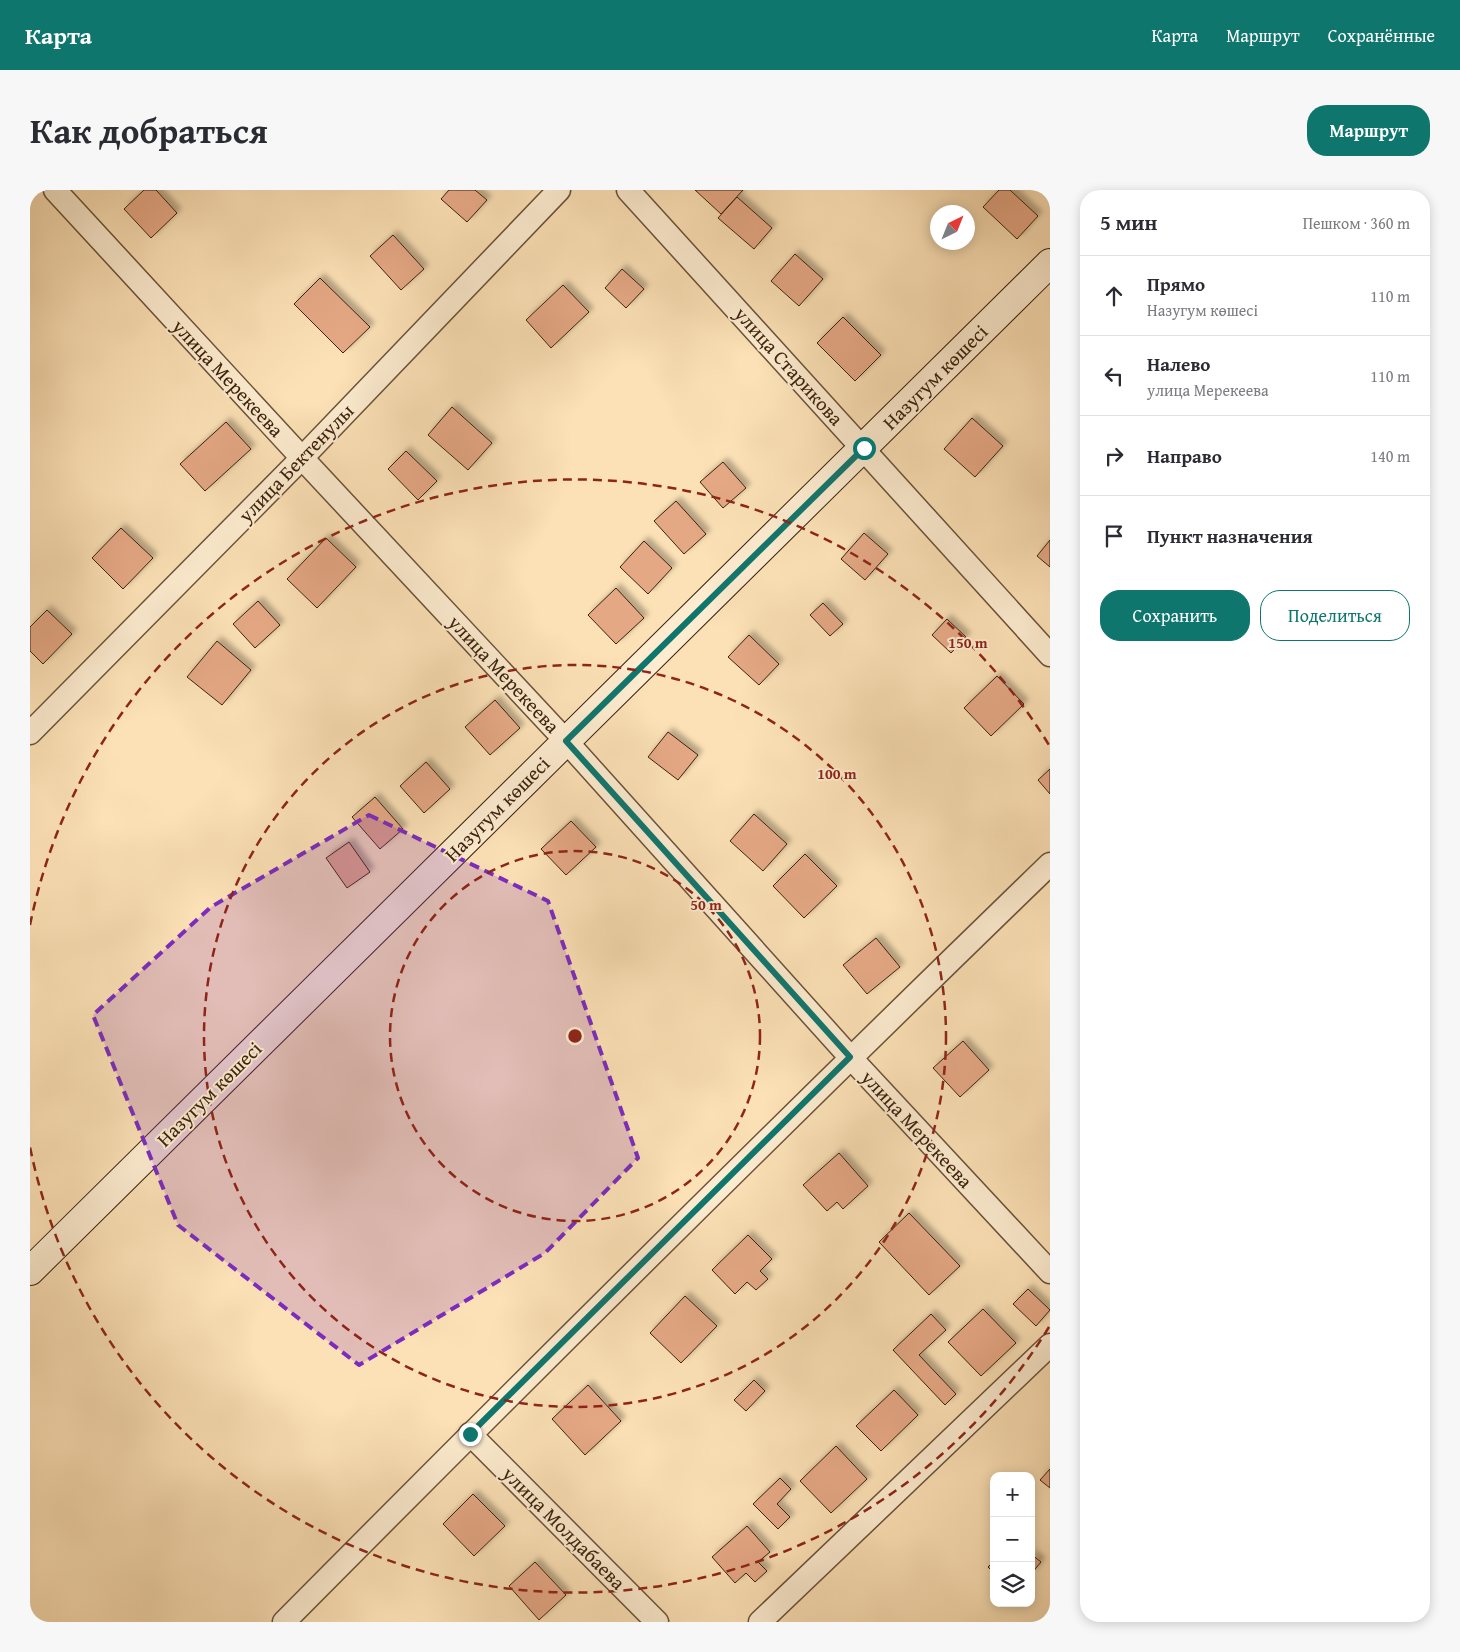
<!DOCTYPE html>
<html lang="ru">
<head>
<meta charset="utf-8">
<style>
  :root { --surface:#fff; --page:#f7f7f7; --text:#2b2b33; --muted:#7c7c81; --line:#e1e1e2; --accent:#0f766e }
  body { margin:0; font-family:"Gentium Book Plus",serif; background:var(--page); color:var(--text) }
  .controls { position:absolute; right:15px; bottom:15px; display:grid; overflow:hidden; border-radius:10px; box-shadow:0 2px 12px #0003 }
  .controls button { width:45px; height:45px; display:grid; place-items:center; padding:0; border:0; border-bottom:1px solid var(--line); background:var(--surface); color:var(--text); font:25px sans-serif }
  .compass { position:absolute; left:900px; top:15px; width:45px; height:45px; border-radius:50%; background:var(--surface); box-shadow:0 2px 12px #0003; rotate:43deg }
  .stop { position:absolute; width:15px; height:15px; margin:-11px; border:4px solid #0f766e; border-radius:50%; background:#fff }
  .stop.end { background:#0f766e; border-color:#fff; box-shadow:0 1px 5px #0008 }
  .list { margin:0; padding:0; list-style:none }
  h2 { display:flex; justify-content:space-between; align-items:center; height:65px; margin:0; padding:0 20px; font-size:21px }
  h2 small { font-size:16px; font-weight:400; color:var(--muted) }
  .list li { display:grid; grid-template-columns:32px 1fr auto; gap:15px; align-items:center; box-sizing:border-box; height:80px; padding:0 20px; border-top:1px solid var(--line) }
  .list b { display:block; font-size:19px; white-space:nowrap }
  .list p { margin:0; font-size:16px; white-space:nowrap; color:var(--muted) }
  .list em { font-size:16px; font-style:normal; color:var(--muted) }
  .actions { display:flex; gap:10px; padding:15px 20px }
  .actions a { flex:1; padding:11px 0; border:1px solid var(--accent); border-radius:20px; text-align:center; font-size:18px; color:var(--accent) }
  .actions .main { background:var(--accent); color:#fff }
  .icon { flex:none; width:28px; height:28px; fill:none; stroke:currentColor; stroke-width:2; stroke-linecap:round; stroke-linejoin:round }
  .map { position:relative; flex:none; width:1020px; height:1432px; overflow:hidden; border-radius:20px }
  header { display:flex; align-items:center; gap:30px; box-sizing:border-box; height:70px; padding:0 25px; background:var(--accent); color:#fff }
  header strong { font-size:24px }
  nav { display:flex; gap:28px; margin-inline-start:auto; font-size:18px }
  .intro { display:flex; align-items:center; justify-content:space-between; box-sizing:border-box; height:120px; padding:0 30px }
  h1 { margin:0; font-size:35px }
  .button { padding:12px 22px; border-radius:20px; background:var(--accent); color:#fff; font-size:18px; font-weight:700 }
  main { display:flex; gap:30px; padding:0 30px }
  aside { flex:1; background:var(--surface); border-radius:20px; box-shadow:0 2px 12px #0003 }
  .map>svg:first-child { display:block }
</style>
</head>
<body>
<header>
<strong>Карта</strong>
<nav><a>Карта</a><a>Маршрут</a><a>Сохранённые</a></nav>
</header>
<div class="intro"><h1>Как добраться</h1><a class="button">Маршрут</a></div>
<main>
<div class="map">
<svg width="1020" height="1432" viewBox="0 0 1020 1432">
  <defs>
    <filter id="shadow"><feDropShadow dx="4.5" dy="-4.5" stdDeviation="2.5" flood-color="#0004"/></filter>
  </defs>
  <rect width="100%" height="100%" fill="#fce1b6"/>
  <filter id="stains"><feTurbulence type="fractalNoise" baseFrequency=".004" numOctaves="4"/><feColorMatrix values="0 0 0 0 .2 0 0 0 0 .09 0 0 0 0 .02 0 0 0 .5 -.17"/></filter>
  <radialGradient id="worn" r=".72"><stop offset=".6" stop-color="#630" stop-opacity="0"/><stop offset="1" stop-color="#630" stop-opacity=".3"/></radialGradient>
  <!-- building -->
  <g fill="#e5a885" stroke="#3b220d" filter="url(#shadow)">
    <path d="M114 0H126L147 23 121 48 94 19Z"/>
    <path d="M419 0H445L457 10 437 32 411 9Z"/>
    <path d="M665 0H713L691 24Z"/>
    <path d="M969 0H980L1008 26 987 49 953 17Z"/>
    <path d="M707 7 742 38 724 59 688 28Z"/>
    <path d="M363 45 394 79 371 100 340 66Z"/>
    <path d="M765 64 793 89 769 116 741 91Z"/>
    <path d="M592 79 614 99 596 118 575 98Z"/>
    <path d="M290 88 340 137 313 163 264 114Z"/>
    <path d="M533 95 559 122 521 158 496 130Z"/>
    <path d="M813 127 851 165 825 191 787 153Z"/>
    <path d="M422 217 462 253 438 280 398 245Z"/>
    <path d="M942 228 973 256 945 287 914 259Z"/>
    <path d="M196 232 221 259 175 301 150 274Z"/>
    <path d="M376 261 407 291 388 310 358 279Z"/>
    <path d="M693 272 716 298 693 318 670 292Z"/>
    <path d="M646 311 676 344 654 364 624 331Z"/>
    <path d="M91 338 123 368 93 399 62 368Z"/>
    <path d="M834 343 858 364 835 390 811 369Z"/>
    <path d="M296 348 326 377 287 418 257 389Z"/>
    <path d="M1020 350V377L1007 366Z"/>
    <path d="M614 351 642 378 618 404 590 377Z"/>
    <path d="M586 398 614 428 586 454 558 425Z"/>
    <path d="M228 411 250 435 225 458 203 434Z"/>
    <path d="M793 413 813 434 800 446 780 425Z"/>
    <path d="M17 420 42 444 13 474 0 461V437Z"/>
    <path d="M917 429 936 447 921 463 902 445Z"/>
    <path d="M719 445 749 474 729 495 698 467Z"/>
    <path d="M187 451 221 480 192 515 157 487Z"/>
    <path d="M967 486 994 514 961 546 934 518Z"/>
    <path d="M465 510 490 538 460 565 435 537Z"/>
    <path d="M638 542 668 565 648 590 618 567Z"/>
    <path d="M396 572 420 599 394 623 370 596Z"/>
    <path d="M1020 579V604L1008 590Z"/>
    <path d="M345 607 373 639 350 659 322 627Z"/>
    <path d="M724 624 757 654 733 681 700 651Z"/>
    <path d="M541 631 566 657 536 685 511 659Z"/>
    <path d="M319 652 340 682 317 698 296 668Z"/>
    <path d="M775 664 807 696 774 728 743 696Z"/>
    <path d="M846 748 870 777 837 804 813 775Z"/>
    <path d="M933 851 959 880 930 907 903 878Z"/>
    <path d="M809 963 838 996 813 1019 807 1012 797 1021 773 995Z"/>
    <path d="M879 1023 930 1076 899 1105 849 1052Z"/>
    <path d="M718 1045 742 1069 730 1081 738 1089 726 1100 717 1092 705 1104 682 1080Z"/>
    <path d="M998 1099 1020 1120 1006 1136 983 1114Z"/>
    <path d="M655 1106 687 1136 651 1173 620 1143Z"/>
    <path d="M953 1119 986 1153 951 1186 918 1152Z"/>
    <path d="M901 1124 916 1140 889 1165 926 1204 915 1215 863 1160Z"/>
    <path d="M724 1190 735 1201 716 1221 704 1210Z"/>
    <path d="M558 1195 591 1231 555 1265 522 1229Z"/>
    <path d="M864 1200 888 1225 851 1261 826 1236Z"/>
    <path d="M806 1256 837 1289 801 1323 770 1291Z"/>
    <path d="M1020 1279V1298L1010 1290Z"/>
    <path d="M750 1288 761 1299 747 1314 760 1327 748 1339 723 1314Z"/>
    <path d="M443 1304 475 1336 444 1366 413 1334Z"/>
    <path d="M717 1336 740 1362 728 1372 737 1381 725 1392 716 1383 705 1393 682 1367Z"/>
    <path d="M1001 1364 1011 1372 1001 1384Z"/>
    <path d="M964 1371V1383L958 1377Z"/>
    <path d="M505 1372 536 1405 509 1430 479 1396Z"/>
  </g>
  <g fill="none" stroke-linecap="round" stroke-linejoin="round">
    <defs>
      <g id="street">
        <path d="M25 0 272 268 536 551 820 867 1020 1082"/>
        <path d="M598 0 1020 465"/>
        <path d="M0 543 272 268 529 0"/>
        <path d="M440 1244 627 1432"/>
        <path d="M254 1432C507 1177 762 924 1020 674"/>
        <path d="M730 1432 1020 1155"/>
      </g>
      <path id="secondary" d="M0 1081 1020 73"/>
    </defs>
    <!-- street casing -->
    <use href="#street" stroke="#6b5237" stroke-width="25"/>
    <!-- secondary casing -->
    <use href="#secondary" stroke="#3b220d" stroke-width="30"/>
    <!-- street -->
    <use href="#street" stroke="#fdecd0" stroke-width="22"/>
    <!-- secondary -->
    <use href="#secondary" stroke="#fdecd0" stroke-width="28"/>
  </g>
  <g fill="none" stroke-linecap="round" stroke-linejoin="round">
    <!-- route -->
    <path stroke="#0f766e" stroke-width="6" d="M440 1244 820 867 536 551 834 258"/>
  </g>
  <!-- marked area -->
  <path fill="#7b2cbf" fill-opacity="0.2" stroke="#7b2cbf" stroke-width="4" stroke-dasharray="10 6" stroke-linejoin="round" d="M339 625 518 711 608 968 515 1063 329 1175 148 1035 63 825 181 717Z"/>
  <!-- distance rings -->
  <g fill="none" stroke="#8f2418" stroke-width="2.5" stroke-dasharray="9 6">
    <circle cx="545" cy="846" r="185"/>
    <circle cx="545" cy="846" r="371"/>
    <path d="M1019 1137A556 556 0 0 1 0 957M0 735A556 556 0 0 1 1019 555"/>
  </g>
  <g text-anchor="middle" stroke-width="4" stroke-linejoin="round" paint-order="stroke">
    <!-- street labels -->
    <g font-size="20" fill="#3b220d" stroke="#fdecd0">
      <text transform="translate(759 176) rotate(48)" y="7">улица Старикова</text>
      <text transform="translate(905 187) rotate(-45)" y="7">Назугум көшесі</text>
      <text transform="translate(198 188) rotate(47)" y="7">улица Мерекеева</text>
      <text transform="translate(266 273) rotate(-46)" y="7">улица Бектенулы</text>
      <text transform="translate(474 484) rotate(47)" y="7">улица Мерекеева</text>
      <text transform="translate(467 619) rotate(-45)" y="7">Назугум көшесі</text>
      <text transform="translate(179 904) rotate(-45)" y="7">Назугум көшесі</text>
      <text transform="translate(887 939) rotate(47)" y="7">улица Мерекеева</text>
      <text transform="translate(534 1338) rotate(45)" y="7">улица Молдабаева</text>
    </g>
  </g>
  <circle cx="545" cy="846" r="8" fill="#8f2418" stroke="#fdecd0" stroke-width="2.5"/>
  <g font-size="15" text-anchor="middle" font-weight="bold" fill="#8f2418" stroke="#fdecd0" stroke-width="4" stroke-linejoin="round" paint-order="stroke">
    <text x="938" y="458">150 m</text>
    <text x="807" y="589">100 m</text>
    <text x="676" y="720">50 m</text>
  </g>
  <rect width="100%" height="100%" filter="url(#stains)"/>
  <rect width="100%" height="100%" fill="url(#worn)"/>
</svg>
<div class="controls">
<button>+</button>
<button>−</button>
<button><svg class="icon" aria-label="layers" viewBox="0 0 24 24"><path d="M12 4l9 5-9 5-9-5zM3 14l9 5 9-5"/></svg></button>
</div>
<svg class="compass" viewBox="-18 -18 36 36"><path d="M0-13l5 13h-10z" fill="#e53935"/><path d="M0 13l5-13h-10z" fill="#7c7c81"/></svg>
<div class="stop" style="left:834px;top:258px"></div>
<div class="stop end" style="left:440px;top:1244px"></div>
</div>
<aside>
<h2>5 мин<small>Пешком · 360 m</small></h2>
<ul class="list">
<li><svg class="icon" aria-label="ahead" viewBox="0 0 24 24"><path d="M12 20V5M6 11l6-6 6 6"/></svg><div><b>Прямо</b><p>Назугум көшесі</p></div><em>110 m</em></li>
<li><svg class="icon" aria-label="left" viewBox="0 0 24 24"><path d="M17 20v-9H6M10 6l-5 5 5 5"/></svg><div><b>Налево</b><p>улица Мерекеева</p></div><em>110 m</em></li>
<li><svg class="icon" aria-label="right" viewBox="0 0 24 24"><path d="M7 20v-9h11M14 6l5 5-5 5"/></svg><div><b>Направо</b></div><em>140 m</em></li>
<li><svg class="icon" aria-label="arrive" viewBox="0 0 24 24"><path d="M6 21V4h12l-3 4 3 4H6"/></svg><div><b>Пункт назначения</b></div></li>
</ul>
<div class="actions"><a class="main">Сохранить</a><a>Поделиться</a></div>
</aside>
</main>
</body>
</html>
